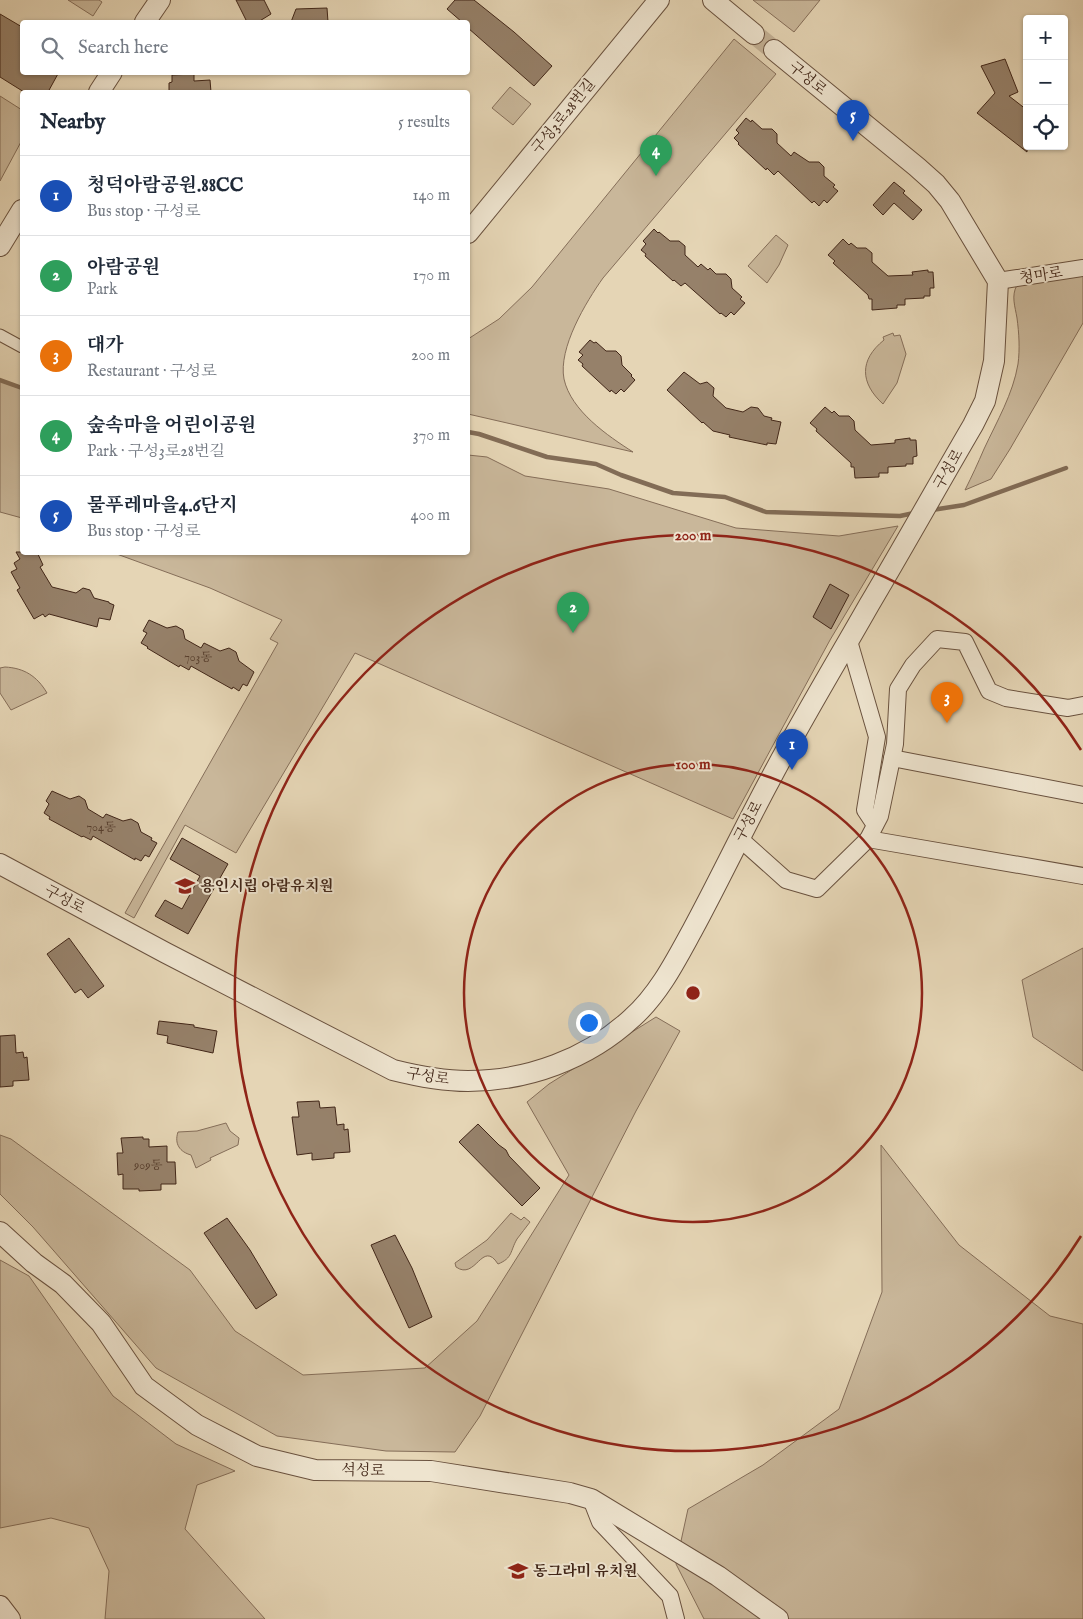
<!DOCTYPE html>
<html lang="en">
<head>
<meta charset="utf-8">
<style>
  :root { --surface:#fff; --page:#f2f2f3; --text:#1f2937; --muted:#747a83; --line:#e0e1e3; --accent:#0f766e }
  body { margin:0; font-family:"IM FELL English","Noto Serif KR",serif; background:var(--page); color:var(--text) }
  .controls { position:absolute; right:15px; top:15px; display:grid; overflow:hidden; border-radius:5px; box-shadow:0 1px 4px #0004 }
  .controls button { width:45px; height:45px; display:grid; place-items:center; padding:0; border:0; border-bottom:1px solid var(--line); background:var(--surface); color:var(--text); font:25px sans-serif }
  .you { position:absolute; left:588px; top:1022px; width:18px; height:18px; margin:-12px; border:4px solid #fff; border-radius:50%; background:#1a73e8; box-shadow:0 0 0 8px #1a73e833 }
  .badge { display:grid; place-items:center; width:32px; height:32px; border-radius:50%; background:var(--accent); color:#fff; font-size:16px; font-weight:700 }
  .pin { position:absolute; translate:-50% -41px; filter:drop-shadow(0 1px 2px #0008) }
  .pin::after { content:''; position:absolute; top:26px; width:18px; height:15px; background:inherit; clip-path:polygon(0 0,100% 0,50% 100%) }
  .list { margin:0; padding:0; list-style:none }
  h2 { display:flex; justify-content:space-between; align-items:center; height:65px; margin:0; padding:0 20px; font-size:21px }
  h2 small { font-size:16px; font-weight:400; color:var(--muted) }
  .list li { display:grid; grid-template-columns:32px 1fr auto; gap:15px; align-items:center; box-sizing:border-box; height:80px; padding:0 20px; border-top:1px solid var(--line) }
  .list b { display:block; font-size:19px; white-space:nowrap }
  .list p { margin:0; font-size:16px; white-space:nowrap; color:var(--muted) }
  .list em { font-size:16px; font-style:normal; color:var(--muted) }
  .icon { flex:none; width:28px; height:28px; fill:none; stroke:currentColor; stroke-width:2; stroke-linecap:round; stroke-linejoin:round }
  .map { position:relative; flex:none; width:1083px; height:1619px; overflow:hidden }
  .search { position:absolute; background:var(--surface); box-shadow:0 1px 4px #0004; left:20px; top:20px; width:450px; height:55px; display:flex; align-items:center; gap:12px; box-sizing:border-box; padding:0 18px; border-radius:5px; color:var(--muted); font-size:19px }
  .panel { position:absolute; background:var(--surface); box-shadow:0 1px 4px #0004; left:20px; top:90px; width:450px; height:465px; border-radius:5px }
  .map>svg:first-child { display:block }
</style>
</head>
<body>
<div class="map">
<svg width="1083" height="1619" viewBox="0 0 1083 1619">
  <rect width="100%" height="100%" fill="#e5d5b5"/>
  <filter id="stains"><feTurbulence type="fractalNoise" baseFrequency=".004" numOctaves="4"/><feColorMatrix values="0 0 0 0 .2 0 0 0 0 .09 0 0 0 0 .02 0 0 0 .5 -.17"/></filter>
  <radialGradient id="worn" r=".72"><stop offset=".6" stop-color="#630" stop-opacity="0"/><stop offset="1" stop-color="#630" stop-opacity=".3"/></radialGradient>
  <!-- green -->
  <g fill="#c9b79a" stroke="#856e59">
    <path d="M68 0H99L102 2 93 16Z"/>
    <path d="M753 0H820L794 32Z"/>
    <path d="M734 39 776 74 603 278C586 302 558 348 564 379 571 411 608 436 633 452L468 414V339L499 319 532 287Z"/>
    <path d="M510 87 531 104 513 125 492 108Z"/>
    <path d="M0 96 22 110V140L0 181Z"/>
    <path d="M776 235 788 245 779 265 767 283 748 266Z"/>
    <path d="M1083 273V323L1010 449 991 479 965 490C972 476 978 463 984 449 997 421 1013 394 1018 364 1020 349 1019 333 1017 318 1015 306 1011 296 1017 285Z"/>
    <path d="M893 333 894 336 900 335 906 354 897 383 883 404C860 383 859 360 884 340L883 337Z"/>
    <path d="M0 379 22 387V518L0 512Z"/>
    <path d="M468 455 487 457 525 476 609 489 736 528 839 536 898 526 830 640 733 819 355 653 236 853 185 825 134 918 125 913 278 643 270 639 282 620 210 588 114 553 468 552Z"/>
    <path d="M5 667C24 668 37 676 47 693L11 710 0 693V668Z"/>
    <path d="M1083 948V1071L1033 1037 1022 980Z"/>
    <path d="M656 1017 680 1031 636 1111 480 1416 455 1452 386 1451 277 1436 156 1368 33 1227 0 1194V1135L11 1139 190 1270 235 1331 303 1375 425 1368 477 1321 569 1175 527 1102 549 1084Z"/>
    <path d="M226 1123 230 1131 239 1138 238 1145 210 1158 211 1160 196 1168 191 1155C180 1152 174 1144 178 1132L197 1131Z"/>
    <path d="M881 1145 959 1245 1050 1316 1083 1324V1619H704L676 1564 688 1509 763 1465 839 1409 882 1292Z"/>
    <path d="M511 1213 521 1220 524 1217 530 1222C526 1228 521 1233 517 1239 510 1251 513 1258 498 1264 482 1239 476 1281 456 1267L455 1263 487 1240Z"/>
    <path d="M0 1260 29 1276 113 1396 176 1444 235 1471 197 1485 185 1529 265 1619H105L109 1571 89 1528 51 1518 0 1528Z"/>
  </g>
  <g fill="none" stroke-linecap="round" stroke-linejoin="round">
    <!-- stream -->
    <g stroke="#826c56" stroke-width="4.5">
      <path d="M0 380 22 388"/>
      <path d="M468 432 479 434 547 457 596 464 621 475 673 493 725 497 766 512 900 516 914 513"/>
      <path d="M932 510 964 505 1066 468"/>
    </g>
  </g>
  <!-- building -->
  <g fill="#96816a" stroke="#412618">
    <path d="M236 0H264L271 14 258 22H247Z"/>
    <path d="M455 0H474L514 32 552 66 534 86 468 28V22H462L447 9Z"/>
    <path d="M327 8 328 22H291L296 9Z"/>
    <path d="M0 14 22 27V72H59L48 92H24L0 77Z"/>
    <path d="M1005 59 1018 92 1009 96 1027 110V152L977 113 995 93 981 66Z"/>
    <path d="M194 74V81L210 80 211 92H169V83L172 82V75Z"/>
    <path d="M746 118 751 122 752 120 762 129H772L777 134V143L791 156 794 152 809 162H819L824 167V176L835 185 833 187 838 191 827 203 824 200 819 206 814 201 812 203 778 171 774 175 767 168 766 170 738 144 739 143 734 138 739 133 736 130Z"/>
    <path d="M894 182 905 191 903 193 922 210 913 220 894 203 883 215 873 205Z"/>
    <path d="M654 229 658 233 659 232 670 241H679L685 246V255L698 267 701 264 708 270 710 268 716 274H726L731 279 732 288 742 297 740 299 745 303 734 315 731 312 726 317 721 313 720 314 685 283 681 286 674 280 673 281 645 256 646 254 641 250 646 244 643 241Z"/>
    <path d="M843 239 849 245 851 243 857 248H866L872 253V262L888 276 913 275 912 272 928 270V272H933L934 288H930V296H924V298L905 299V305H897V308L872 310V299H869L868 295 833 263 835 261 828 255Z"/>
    <path d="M590 340 594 343 596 342 606 351H616L621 356 622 365 632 375 631 376 635 380 624 392 621 389 616 394 611 390 610 392 582 366 583 364 578 360 583 355 579 352Z"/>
    <path d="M684 372 700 384 707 382 714 388 713 396 726 408 743 412 751 407 758 408 764 416 772 418 771 420 781 422 776 444 767 443V445L729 437 730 435 713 431 703 422 702 423 667 390Z"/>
    <path d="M825 407 832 413 834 411 839 416H849L854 421 855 430 871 445 895 443V440L910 438V440H916L917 456 913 457V464H906V466L888 467V473H879V477L855 478 854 467H851V463L816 431 817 429 810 423Z"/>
    <path d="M16 552H37L43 565 40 567 52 587 76 593 83 588 90 590 94 598 109 602V603L114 605 110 620 99 618 97 627 49 614 45 617 43 614 34 619 17 590 20 588 11 572 17 569 14 563 20 559Z"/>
    <path d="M830 584 849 595 831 629 813 617Z"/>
    <path d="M149 620 167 628 176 626 183 630 185 639 201 648 204 643 220 651 229 648 236 652 239 661 254 672 247 686 243 684 239 691 233 687 232 689 191 666 189 670 180 665 179 667 147 648 148 647 141 643 147 633 143 631Z"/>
    <path d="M52 791 70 799 79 796 85 800 88 809 103 818 106 814 123 821 131 819 138 823 141 832 152 838 151 840 157 843 149 857 145 855 141 861 135 858V860L93 836 91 840 83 836 82 837 49 819 50 817 44 813 49 804 46 801Z"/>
    <path d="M182 838 228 864 188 934 155 916 165 900 182 909 200 876 170 859Z"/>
    <path d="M69 938 104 986 88 998 81 989 75 993 47 954Z"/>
    <path d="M159 1021 194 1025V1027L217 1031 213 1053 167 1043 168 1036 157 1034Z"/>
    <path d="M15 1035 16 1053 23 1052 24 1058 27 1057 29 1080 13 1081V1086L0 1087V1036Z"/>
    <path d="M319 1101 320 1108 335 1107 337 1125 344 1124V1130L348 1129 350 1152 334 1153V1158L312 1160V1153L297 1155 292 1117H299L297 1102Z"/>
    <path d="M478 1124 499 1145 506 1150 509 1156 540 1188 522 1206 459 1142Z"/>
    <path d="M143 1137V1139H149V1147L167 1146V1162H175L176 1184H161V1190L139 1191V1189H123V1174L118 1175 117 1153H123L121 1138Z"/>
    <path d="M227 1218 250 1250 277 1295 256 1309 204 1233Z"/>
    <path d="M395 1235 412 1268 432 1317 409 1328 371 1245Z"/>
  </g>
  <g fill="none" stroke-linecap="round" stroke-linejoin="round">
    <!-- tertiary-tunnel -->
    <path stroke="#c4b296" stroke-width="20" stroke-dasharray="20 10" stroke-linecap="butt" d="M754 34 774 50"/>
    <defs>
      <path id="pedestrian" d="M0 335 22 347"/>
      <g id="minor">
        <path d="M998 281 1083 268"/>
        <path d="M849 641 877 737 865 810 875 825"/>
        <path d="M892 758 1083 795"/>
        <path d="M739 838 786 880 817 889 868 839 880 816 895 744 898 689 913 665 937 639 965 642 989 691 1006 698 1068 708 1083 705"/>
        <path d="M868 839 1083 876"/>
        <path d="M591 1499 600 1522 670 1596 676 1619"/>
      </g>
      <g id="tertiary">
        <path d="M713 0 754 34"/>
        <path d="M145 22 160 0"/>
        <path d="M99 92 112 72"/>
        <path d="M468 233 659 0"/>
        <path d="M0 246 22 210"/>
        <path d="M0 864 166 953 393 1070C417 1076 443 1081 468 1081 527 1081 588 1059 632 1018 659 994 676 960 693 929 720 879 744 828 771 778 802 719 836 663 869 605 904 546 938 485 973 425L985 401 994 361 998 281 950 201 936 184 917 167 774 50"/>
        <path d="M0 1232 34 1263 63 1284 101 1323 144 1386 197 1425 257 1456 315 1470 431 1471 570 1493 591 1499 718 1576 778 1619"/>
        <path d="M0 1606 10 1619"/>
      </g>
    </defs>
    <!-- pedestrian casing -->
    <use href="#pedestrian" stroke="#6a523f" stroke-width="13"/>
    <!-- minor casing -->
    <use href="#minor" stroke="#6a523f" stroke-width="18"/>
    <!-- tertiary casing -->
    <use href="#tertiary" stroke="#6a523f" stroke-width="22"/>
    <!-- pedestrian -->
    <use href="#pedestrian" stroke="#eee4cf" stroke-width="11"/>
    <!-- minor -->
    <use href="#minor" stroke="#eee4cf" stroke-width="16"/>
    <!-- tertiary -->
    <use href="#tertiary" stroke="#eee4cf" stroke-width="20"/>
  </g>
  <!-- distance rings -->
  <g fill="none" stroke="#8f2418" stroke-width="2.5">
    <circle cx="693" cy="993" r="229"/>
    <path d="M1081 1236A458 458 0 1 1 1081 750"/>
  </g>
  <!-- icons -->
  <defs>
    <symbol id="school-bare" viewBox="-9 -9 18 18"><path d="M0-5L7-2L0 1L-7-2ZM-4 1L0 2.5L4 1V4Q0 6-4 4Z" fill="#8f2418" stroke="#eee4cf" stroke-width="2.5" paint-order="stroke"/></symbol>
  </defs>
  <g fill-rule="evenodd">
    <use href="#school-bare" x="171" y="872" width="28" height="28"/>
    <use href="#school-bare" x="504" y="1557" width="28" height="28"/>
  </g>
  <g text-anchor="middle" stroke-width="4" stroke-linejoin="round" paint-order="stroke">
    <!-- number labels -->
    <g font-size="12" fill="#563d2c">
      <text x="198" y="661">703동</text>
      <text x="101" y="831">704동</text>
      <text x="148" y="1169">909동</text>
    </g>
    <!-- street labels -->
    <g font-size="15" fill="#412618" stroke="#eee4cf">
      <text transform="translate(808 78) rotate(39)" y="5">구성로</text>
      <text transform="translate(563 116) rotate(-51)" y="5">구성3로28번길</text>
      <text transform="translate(1041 275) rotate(-9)" y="5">청마로</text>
      <text transform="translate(948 469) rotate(-60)" y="5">구성로</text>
      <text transform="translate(748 821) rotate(-62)" y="5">구성로</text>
      <text transform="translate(65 899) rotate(28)" y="5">구성로</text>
      <text transform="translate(428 1076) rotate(9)" y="5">구성로</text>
      <text transform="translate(363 1470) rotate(1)" y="5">석성로</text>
    </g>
    <!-- poi labels -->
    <g font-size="15" font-weight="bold" fill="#412618" stroke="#eee4cf" text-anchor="start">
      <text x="200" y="891">용인시립 아람유치원</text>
      <text x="533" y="1576">동그라미 유치원</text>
    </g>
  </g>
  <circle cx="693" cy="993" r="8" fill="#8f2418" stroke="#eee4cf" stroke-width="2.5"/>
  <g font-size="15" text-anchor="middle" font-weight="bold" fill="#8f2418" stroke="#eee4cf" stroke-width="4" stroke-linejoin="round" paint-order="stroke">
    <text x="693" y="540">200 m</text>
    <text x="693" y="769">100 m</text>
  </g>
  <rect width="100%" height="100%" filter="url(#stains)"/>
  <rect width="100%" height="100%" fill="url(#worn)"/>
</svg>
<div class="controls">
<button>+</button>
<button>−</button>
<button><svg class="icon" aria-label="locate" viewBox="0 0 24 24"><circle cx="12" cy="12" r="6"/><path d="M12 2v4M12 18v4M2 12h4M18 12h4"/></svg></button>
</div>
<div class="you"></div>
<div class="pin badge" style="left:792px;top:770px;background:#1a4fb4">1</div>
<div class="pin badge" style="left:573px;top:633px;background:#2e9e5b">2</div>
<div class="pin badge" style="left:947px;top:723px;background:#e8710a">3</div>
<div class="pin badge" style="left:656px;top:176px;background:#2e9e5b">4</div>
<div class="pin badge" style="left:853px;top:141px;background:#1a4fb4">5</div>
<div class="search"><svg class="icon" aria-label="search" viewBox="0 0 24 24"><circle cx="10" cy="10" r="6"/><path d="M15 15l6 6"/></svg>Search here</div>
<section class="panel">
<h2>Nearby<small>5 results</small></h2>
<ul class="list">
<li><span class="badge" style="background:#1a4fb4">1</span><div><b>청덕아람공원.88CC</b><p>Bus stop · 구성로</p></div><em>140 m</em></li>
<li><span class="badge" style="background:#2e9e5b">2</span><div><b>아람공원</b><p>Park</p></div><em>170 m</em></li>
<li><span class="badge" style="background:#e8710a">3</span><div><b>대가</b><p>Restaurant · 구성로</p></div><em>200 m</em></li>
<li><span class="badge" style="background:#2e9e5b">4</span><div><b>숲속마을 어린이공원</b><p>Park · 구성3로28번길</p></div><em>370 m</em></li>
<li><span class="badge" style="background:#1a4fb4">5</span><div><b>물푸레마을4.6단지</b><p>Bus stop · 구성로</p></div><em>400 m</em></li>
</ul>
</section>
</div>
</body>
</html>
